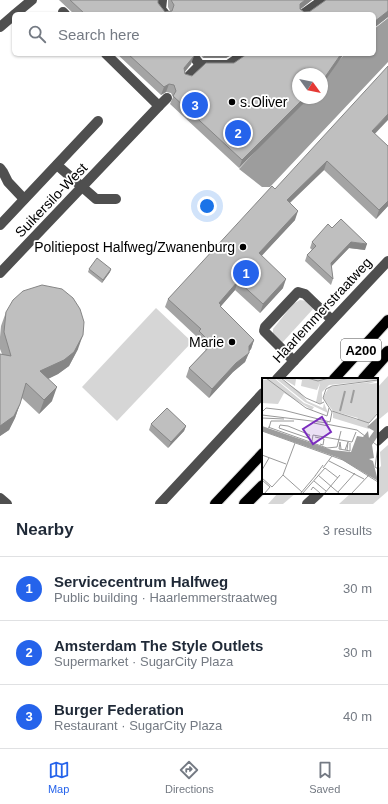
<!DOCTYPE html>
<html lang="en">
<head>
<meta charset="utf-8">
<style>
  :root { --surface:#fff; --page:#f6f6f7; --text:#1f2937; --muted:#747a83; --line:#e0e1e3; --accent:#2563eb }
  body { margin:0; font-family:Helvetica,sans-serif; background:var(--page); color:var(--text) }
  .compass { position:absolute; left:292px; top:68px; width:36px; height:36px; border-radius:50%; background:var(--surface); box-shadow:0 1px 3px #0004; rotate:123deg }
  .you { position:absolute; left:207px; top:206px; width:14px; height:14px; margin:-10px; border:3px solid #fff; border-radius:50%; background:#1a73e8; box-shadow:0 0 0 6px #1a73e833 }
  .badge { display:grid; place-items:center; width:26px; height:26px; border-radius:50%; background:var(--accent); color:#fff; font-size:13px; font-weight:700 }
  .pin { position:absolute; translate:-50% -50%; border:2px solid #fff; box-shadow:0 1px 4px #0006 }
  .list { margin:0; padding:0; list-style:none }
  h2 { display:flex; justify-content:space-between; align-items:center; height:52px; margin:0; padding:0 16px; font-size:17px }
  h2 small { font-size:13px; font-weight:400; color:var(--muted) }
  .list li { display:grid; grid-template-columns:26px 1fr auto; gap:12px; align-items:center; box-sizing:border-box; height:64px; padding:0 16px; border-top:1px solid var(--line) }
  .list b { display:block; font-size:15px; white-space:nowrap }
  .list p { margin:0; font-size:13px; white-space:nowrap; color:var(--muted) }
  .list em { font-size:13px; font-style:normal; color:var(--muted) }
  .icon { flex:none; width:22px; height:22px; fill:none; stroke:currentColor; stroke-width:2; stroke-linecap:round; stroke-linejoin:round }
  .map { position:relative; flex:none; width:388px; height:504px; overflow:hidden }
  .search { position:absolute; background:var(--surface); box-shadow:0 1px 3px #0004; left:12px; right:12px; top:12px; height:44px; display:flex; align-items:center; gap:10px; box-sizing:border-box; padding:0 14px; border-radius:6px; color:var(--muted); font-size:15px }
  .sheet { height:244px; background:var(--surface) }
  nav { display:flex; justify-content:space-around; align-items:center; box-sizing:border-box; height:56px; border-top:1px solid var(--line); background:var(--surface); font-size:11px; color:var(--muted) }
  nav a { display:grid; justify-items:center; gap:2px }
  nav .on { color:var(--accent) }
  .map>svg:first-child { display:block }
</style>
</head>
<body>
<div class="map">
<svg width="388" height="504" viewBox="0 0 388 504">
  <rect width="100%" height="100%" fill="#fff"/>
  <!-- green -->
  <g fill="#d6d6d6">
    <path d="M300 300 307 301 313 309 282 343 273 334V329L293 304Z"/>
    <path d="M156 308 192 342 117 421 82 387Z"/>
    <path d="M388 376V412L377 421V388Z"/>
    <path d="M388 445V491L373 504H339L351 493H377V470L381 466 380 452Z"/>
    <path d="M278 493H296L283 504H268Z"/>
  </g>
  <!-- water -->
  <path fill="#9d9d9d" d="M388 18V62L270 187H262L239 169 304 98H322V79L345 54H374V29Z"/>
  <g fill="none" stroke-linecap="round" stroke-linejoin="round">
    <defs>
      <g id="major">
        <path d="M334 379 388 320"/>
        <path d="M215 504 263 453"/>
      </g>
      <g id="highway">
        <path d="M364 379 388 352"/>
        <path d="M245 504 263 486"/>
      </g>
    </defs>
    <!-- major casing -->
    <use href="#major" stroke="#dbdbdb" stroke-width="12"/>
    <!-- highway casing -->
    <use href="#highway" stroke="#dbdbdb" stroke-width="14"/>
    <!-- minor -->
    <g stroke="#4f4f4f" stroke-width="10">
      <path d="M162 0 161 9 165 14"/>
      <path d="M63 12 65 14"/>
      <path d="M15 14 32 0"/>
      <path d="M303 14 323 0"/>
      <path d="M0 27 14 15"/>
      <path d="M192 54 200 65H228L244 54"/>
      <path d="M187 78 200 65"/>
      <path d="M159 106 167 98"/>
      <path d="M57 165 96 199H116"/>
      <path d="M0 168 3 172 8 182 24 199"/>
      <path d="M0 225 98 121"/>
      <path d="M0 273 159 106 106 54"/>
      <path d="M294 361 264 331 265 327 298 292 305 294 332 320"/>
      <path d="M277 379 388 261"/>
      <path d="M377 441 388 431"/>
      <path d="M0 498 7 504"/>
      <path d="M160 504 263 393"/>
      <path d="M307 504 319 493"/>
    </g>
    <!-- major -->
    <use href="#major" stroke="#000" stroke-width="10"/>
    <!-- highway -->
    <use href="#highway" stroke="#000" stroke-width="12"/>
  </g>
  <!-- wall -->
  <g fill="#a4a4a4">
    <path d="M59 0H158V3L165 12 170 11 168 7V0H312L300 9 304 12 388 0V17L374 28V14H74Z"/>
    <path d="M117 54H193L191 64 185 72V74L192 76 234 63 344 54 239 168 170 104 173 97 171 93 166 92 161 95Z"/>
    <path d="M200 54H233L226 58H203Z"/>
    <path d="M375 134 388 206 376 219 324 170 290 203 295 220 261 256 283 288 260 313 235 290 221 306 220 307 254 340 251 349 249 351 245 362 233 372 209 398 186 377 189 368 206 350 195 340 197 337 165 307 168 299 275 189Z"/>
    <path d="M332 228 365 250 349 248 331 266 333 279 331 285 305 261 307 255 312 250 310 248 312 242Z"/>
    <path d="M89 269H111L110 272 102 283 88 272Z"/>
    <path d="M6 312 78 349 69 366 58 374 48 379 52 401 39 414 22 398 15 418 9 430 0 436V354H2L0 349V337L1 326Z"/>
    <path d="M151 424 186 426 184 431 168 448 149 430Z"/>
  </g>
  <!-- shaded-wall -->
  <g fill="#868686">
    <path d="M305 0H312L297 12 300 4Z"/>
    <path d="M388 11V17L374 28V22Z"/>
    <path d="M205 54H233L226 58H203Z"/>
    <path d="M341 54H344L322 85V80Z"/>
    <path d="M194 56 191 64 181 76 184 68Z"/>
    <path d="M169 84 166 92 161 95 164 87Z"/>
    <path d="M304 98H309L239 168 242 160Z"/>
    <path d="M388 114V120L369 140 372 131Z"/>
    <path d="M327 161 324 170 283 209 287 200Z"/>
    <path d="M388 201V206L376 219 379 210Z"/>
    <path d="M298 211 295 220 256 262 259 253Z"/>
    <path d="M351 242 367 244 365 250 349 248 329 269 331 263Z"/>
    <path d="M111 269 110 272 102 283 103 280Z"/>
    <path d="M286 279 283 288 260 313 263 304Z"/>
    <path d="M238 281 235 290 221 306 218 314 219 303Z"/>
    <path d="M83 335 78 349 69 366 58 374 35 385 40 371Z"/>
    <path d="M254 340 251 349 246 355 249 346Z"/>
    <path d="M249 353 245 362 233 372 209 398 212 389 236 363Z"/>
    <path d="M57 387 52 401 39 414 44 400Z"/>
    <path d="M20 404 15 418 9 430 0 436V426Z"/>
    <path d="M186 426 184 431 168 448 171 442Z"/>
  </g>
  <!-- building -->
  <g fill="#bfbfbf" stroke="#868686">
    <path d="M70 0H158V3L165 12 172 11 174 5 171 0H305L300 4V9L304 12H309L326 0H388V11L374 22V14H85Z"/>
    <path d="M128 54H193L194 56 184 68 185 74 192 76 206 63H234L247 54H341L325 77 322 80V74H298V98H304L242 160 173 96 176 91 174 85 169 84 164 87Z"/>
    <path d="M388 66V114L372 131 388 146V201L379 210 327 161 287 200 298 211 259 253 286 279 263 304 238 281 219 303 221 305 220 306 254 340 249 346V353L236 363 212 389 189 368 212 344 199 331 201 329 168 299 272 186 275 189Z"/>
    <path d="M341 219 367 244 351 242 331 263 333 279 307 255 316 246 312 242 328 224 332 228Z"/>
    <path d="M97 258 111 269 103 280 89 269Z"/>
    <path d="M42 285 62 289 73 298 80 309 84 322 83 335 74 352 64 360 40 371 57 387 44 400 26 383 20 404 14 416 0 426V354L11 356 4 332 6 312 13 300 23 291Z"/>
    <path d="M167 408 186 426 171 442 151 424Z"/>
  </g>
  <!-- markers -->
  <g fill="#000" stroke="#fff" stroke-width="1.5">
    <circle cx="232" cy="102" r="4"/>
    <circle cx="243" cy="247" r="4"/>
    <circle cx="232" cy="342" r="4"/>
  </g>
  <g text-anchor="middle" stroke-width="3.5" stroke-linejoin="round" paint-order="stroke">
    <!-- shield labels -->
    <rect fill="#fff" stroke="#4c4c4c" stroke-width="1" x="341" y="339" width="40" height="22" rx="3"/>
    <g font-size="13" font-weight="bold" fill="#000">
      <text x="361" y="355">A200</text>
    </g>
    <!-- poi labels -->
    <g font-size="14" fill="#000" stroke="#fff" text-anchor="end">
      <text x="240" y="107" text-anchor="start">s.Oliver</text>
      <text x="235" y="252">Politiepost Halfweg/Zwanenburg</text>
      <text x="224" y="347">Marie</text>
    </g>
    <!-- street labels -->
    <g font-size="14" fill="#000" stroke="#fff">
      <text transform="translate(51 200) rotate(-46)" y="5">Suikersilo-West</text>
      <text transform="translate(322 310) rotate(-47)" y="5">Haarlemmerstraatweg</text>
    </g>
  </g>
  <!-- overview -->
  <g transform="translate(262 378)">
    <rect width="116" height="116" fill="#fff"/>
    <path d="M0 0 2 2 12 0 42 25 52 29 50 32 22 15 16 26 0 25ZM13 0H18L38 14 45 23 61 30 62 25 66 35 43 24ZM20 0H105L95 2 116 0V2L67 7 60 14V25H57L54 24 58 5 55 12 39 8 40 2 34 1 33 8ZM116 3 106 6 116 5V34L107 45V51L71 40V33L95 42 96 40 71 33 61 20 67 9Z" fill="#d6d6d6"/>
    <path d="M116 39V58L110 67 112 80 107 81 111 83 116 103 77 80 0 53V48L70 72 89 74 95 58 101 59 106 53 107 60 112 53 105 49Z" fill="#9d9d9d"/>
    <path fill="none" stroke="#9d9d9d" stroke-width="2" d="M89 25 92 12M78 33 83 13"/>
    <path fill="none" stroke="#999" stroke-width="1" d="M4 0 44 30 65 38 67 30M19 0 44 20 58 26 62 24M45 0 56 3 67 0M1 33 4 30 21 32 68 44 70 34 61 20 64 11 70 8 116 2M70 33 107 45 116 35M0 37 66 45M0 40 22 41M52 45 66 48M64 46 95 52 116 68M18 47 26 48 48 57 46 60 17 50ZM6 49 65 70 75 69M7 50 9 43H32M0 53 81 82 116 104M53 59 62 61 61 67 58 66M50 63 51 57 90 64 94 54M116 68 113 89 116 91M75 69 79 53M79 71 78 64 77 71 83 72 88 73V65M83 72 86 64 85 72M0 77 24 86M67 83 102 101M61 90 70 78M0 92 7 80M21 97 40 114M56 97 78 116M53 98 61 87M0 100 10 109 21 97 33 65M0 102 8 109 2 116M52 103 64 113M49 112 51 109 58 115M76 114 93 95M38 116 54 97M40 116 63 90 76 100M62 116 78 97M89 116 107 97"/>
    <path fill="#7b2cbf" fill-opacity="0.15" stroke="#7b2cbf" stroke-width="2" d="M60 39 69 54 51 66 41 51Z"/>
    <rect width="116" height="116" fill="none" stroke="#000" stroke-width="2"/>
  </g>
</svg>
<svg class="compass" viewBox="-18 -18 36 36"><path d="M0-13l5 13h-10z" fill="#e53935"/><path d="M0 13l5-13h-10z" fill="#747a83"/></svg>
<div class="you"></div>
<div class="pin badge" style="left:246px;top:273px">1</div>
<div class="pin badge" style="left:238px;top:133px">2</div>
<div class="pin badge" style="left:195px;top:105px">3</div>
<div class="search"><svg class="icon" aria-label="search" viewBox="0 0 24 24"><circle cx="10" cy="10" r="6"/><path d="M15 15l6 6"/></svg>Search here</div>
</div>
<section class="sheet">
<h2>Nearby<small>3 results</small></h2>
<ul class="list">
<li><span class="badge">1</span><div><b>Servicecentrum Halfweg</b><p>Public building · Haarlemmerstraatweg</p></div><em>30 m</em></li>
<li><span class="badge">2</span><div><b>Amsterdam The Style Outlets</b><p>Supermarket · SugarCity Plaza</p></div><em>30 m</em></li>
<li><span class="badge">3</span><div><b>Burger Federation</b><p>Restaurant · SugarCity Plaza</p></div><em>40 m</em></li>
</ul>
</section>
<nav>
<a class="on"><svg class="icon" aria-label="map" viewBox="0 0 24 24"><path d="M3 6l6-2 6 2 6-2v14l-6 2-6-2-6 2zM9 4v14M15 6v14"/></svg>Map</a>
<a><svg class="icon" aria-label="directions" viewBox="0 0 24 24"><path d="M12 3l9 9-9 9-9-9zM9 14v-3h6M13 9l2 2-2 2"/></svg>Directions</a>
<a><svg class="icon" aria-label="saved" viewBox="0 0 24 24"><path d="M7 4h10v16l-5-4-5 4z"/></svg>Saved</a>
</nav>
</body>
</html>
